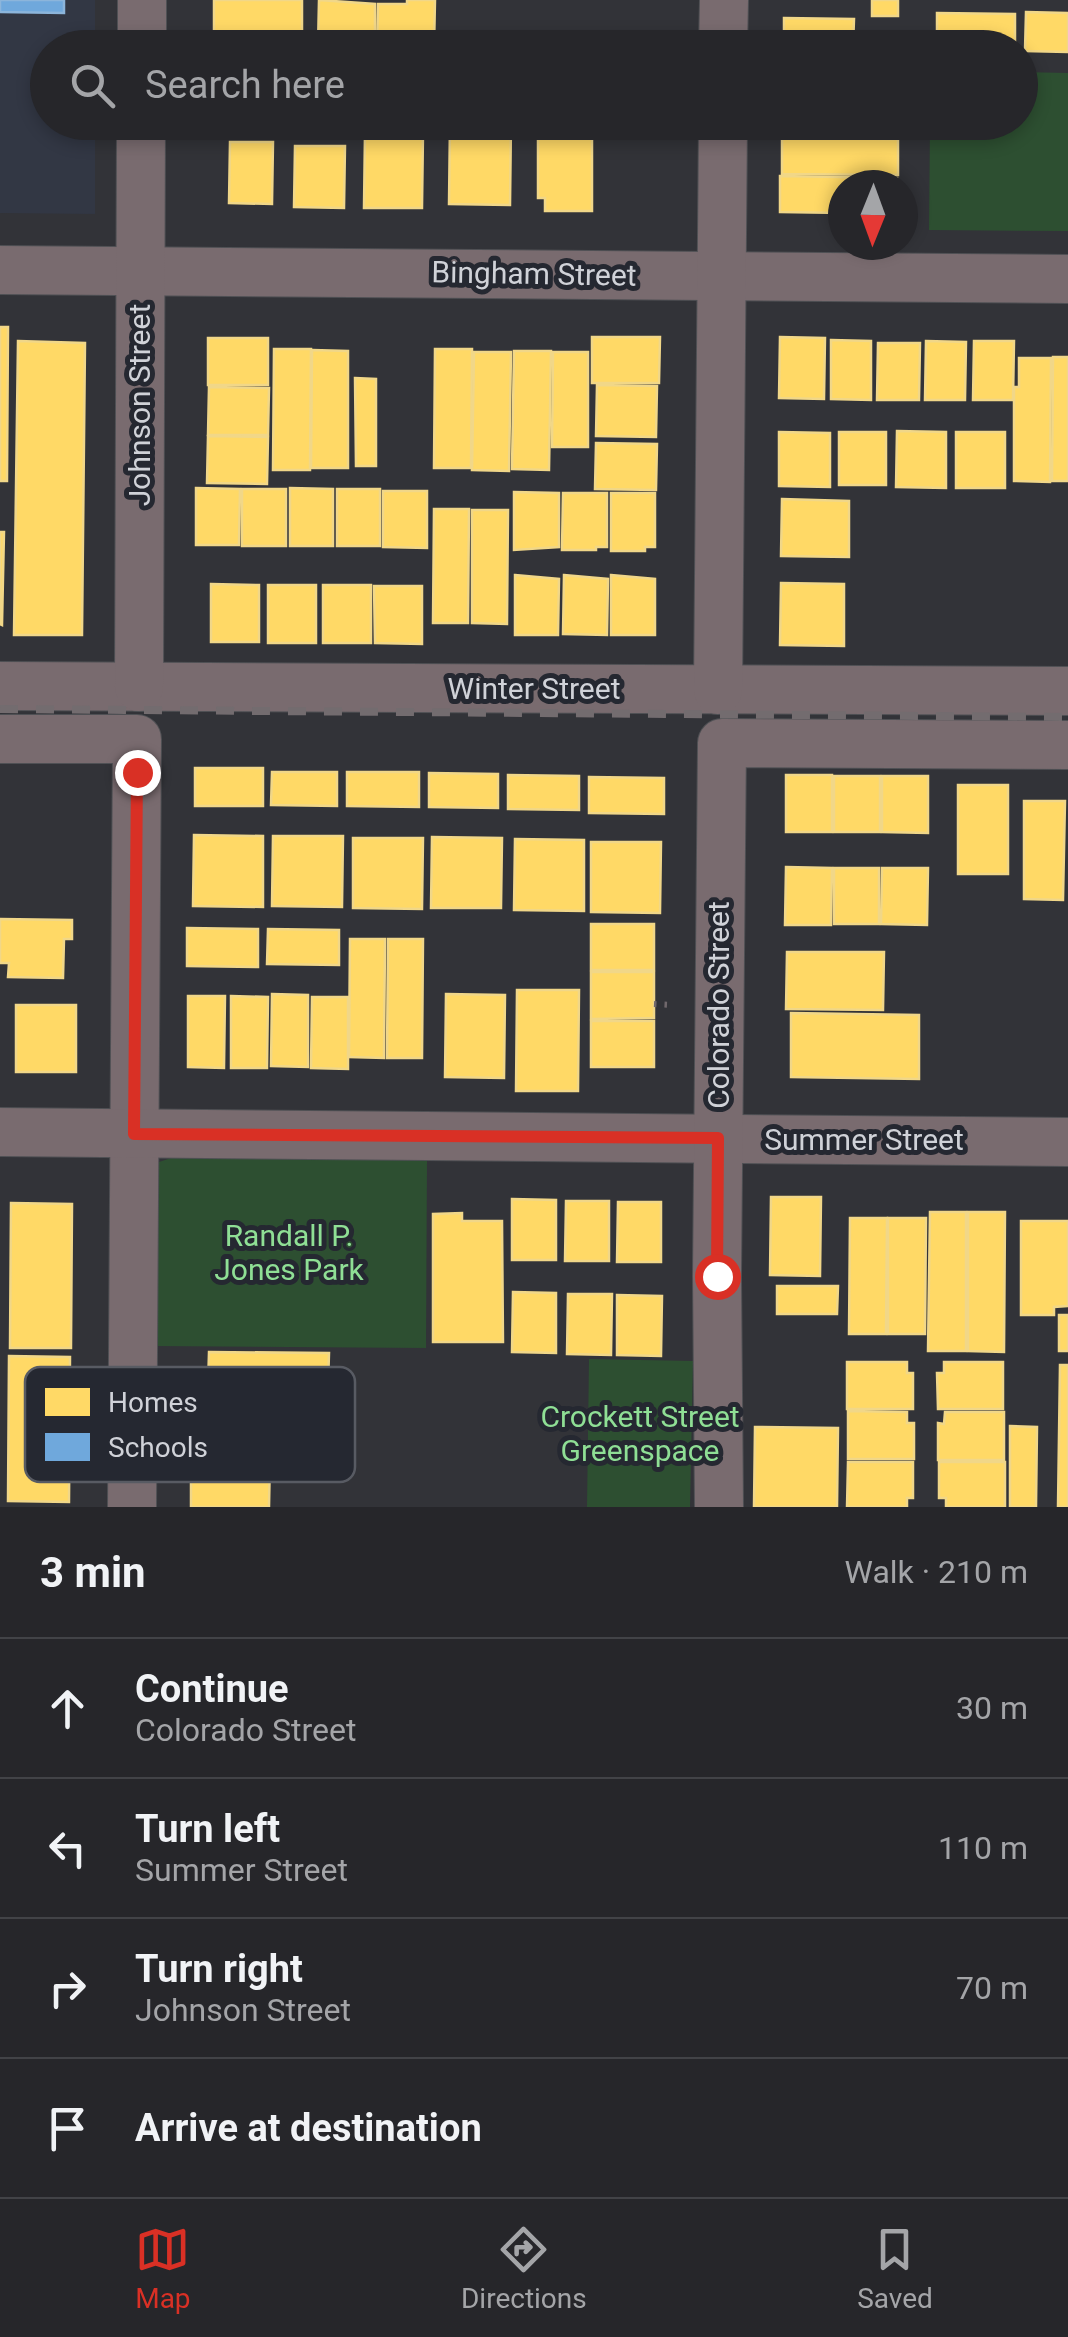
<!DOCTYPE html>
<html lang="en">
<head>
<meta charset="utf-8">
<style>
  :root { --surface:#26262a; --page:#323236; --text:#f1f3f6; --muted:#a4a5a8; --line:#424347; --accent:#d93025 }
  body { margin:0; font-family:Roboto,sans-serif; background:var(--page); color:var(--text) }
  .compass { position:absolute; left:828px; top:170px; width:90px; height:90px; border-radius:50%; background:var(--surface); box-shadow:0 5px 15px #0003; rotate:181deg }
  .stop { position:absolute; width:30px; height:30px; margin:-22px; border:8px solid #d93025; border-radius:50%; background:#fff }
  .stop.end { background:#d93025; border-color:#fff; box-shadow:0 2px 10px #0008 }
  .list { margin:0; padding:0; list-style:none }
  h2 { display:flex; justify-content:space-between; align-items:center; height:130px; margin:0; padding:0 40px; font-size:42px }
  h2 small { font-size:32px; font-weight:400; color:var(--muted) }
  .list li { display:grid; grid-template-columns:65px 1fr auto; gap:30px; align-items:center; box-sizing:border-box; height:140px; padding:0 40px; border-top:2px solid var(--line) }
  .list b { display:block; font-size:38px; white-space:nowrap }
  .list p { margin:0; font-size:32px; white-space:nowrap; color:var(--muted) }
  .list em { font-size:32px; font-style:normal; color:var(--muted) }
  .icon { flex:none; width:55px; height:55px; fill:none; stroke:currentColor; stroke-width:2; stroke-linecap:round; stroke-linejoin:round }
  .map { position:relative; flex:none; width:1068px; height:1507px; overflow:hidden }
  .search { position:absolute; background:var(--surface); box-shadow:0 5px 15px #0003; left:30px; right:30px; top:30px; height:110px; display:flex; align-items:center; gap:25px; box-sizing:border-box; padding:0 35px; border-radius:55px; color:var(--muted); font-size:38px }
  .sheet { height:690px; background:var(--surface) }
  nav { display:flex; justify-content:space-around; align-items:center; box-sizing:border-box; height:140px; border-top:2px solid var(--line); background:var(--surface); font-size:28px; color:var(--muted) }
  nav a { display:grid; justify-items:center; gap:5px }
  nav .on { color:var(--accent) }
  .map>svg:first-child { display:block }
</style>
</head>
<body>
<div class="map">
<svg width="1068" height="1507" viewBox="0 0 1068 1507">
  <rect width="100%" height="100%" fill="#323338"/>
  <!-- built -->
  <path fill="#323744" d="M0 0H95V47L48 48V122L95 123V214L0 213Z"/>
  <!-- green -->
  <g fill="#2d4f31">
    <path d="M1021 72 1068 73V231L929 230 930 123 1020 122Z"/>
    <path d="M171 1158 427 1159 426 1348 151 1346 155 1170 159 1162Z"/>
    <path d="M589 1359 693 1361 690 1507H587Z"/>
  </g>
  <!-- homes -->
  <g fill="#ffd966" stroke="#f1d788" stroke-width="2.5">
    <path d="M214 0H302V33L214 32Z"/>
    <path d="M319 0 375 4V47L318 46Z"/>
    <path d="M407 0H435L434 48 377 47 378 4H407Z"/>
    <rect x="872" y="0" width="26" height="16"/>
    <path d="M1026 12 1068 13V52L1025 51Z"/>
    <path d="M937 13 1015 14V48H937Z"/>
    <path d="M784 18 854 19 853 48H784Z"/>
    <path d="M450 122H511L510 205 449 204Z"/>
    <path d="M538 122H592V211H545V198H538Z"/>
    <path d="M782 122H899V135L782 133Z"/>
    <path d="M365 132 423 133 422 208H364Z"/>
    <path d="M782 138 898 139V175L782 174Z"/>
    <path d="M230 142H273L272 204 229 203Z"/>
    <path d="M295 146H345L344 208 294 207Z"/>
    <path d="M780 176 897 178V185H843V213L780 212Z"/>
    <path d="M0 327H8L7 481H0Z"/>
    <path d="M592 337H660L659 383H592Z"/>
    <path d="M780 337 825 338 824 399 779 398Z"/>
    <rect x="208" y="338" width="60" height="47"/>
    <path d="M831 340 871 341V400L831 399Z"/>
    <path d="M18 341 85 343 82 635H14Z"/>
    <path d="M926 341 966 342 965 400H925Z"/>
    <path d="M974 341H1014L1013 400H973Z"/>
    <path d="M878 343H920L919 400H877Z"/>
    <path d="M274 349H311L310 470H273Z"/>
    <path d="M435 349H472L471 468H434Z"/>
    <path d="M312 350 348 351V468H311Z"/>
    <path d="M514 351H551L549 470 512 469Z"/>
    <path d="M474 352H511L509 471 472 470Z"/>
    <path d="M553 352H588V447H552Z"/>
    <path d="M1053 357H1068V481H1052Z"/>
    <path d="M1019 358H1051L1050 482 1014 481V387H1019Z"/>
    <path d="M355 378 376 379V466H356Z"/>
    <path d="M597 385 657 386 656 437 596 436Z"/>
    <path d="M209 387 269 388 268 435H208Z"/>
    <path d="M897 431 946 432V488L896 487Z"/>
    <path d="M779 432 830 433V487L779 486Z"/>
    <rect x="839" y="432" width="47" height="53"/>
    <rect x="956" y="432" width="49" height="56"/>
    <path d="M208 436 268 437 267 484 207 483Z"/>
    <path d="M596 443 657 444 656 490 595 489Z"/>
    <path d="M196 488 240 489 239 545H196Z"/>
    <path d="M290 488 333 489V546H290Z"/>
    <rect x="242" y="489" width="44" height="57"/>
    <rect x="337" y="489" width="43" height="57"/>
    <path d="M383 491H427V548L383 547Z"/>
    <path d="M514 492 559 493V547L514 550Z"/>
    <path d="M563 493H607V547H596V550H562Z"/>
    <path d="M611 493H655V547H645V551H611Z"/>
    <path d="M782 499 849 501V557L781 556Z"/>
    <path d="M434 509H469L468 623H433Z"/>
    <path d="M472 510H508L507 624 472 623Z"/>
    <path d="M0 532H4L2 625 0 624Z"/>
    <path d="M515 575 559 579 558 635H515Z"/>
    <path d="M564 575 608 579 607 635 563 634Z"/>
    <path d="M611 575 655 579V635H611Z"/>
    <path d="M781 583 844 584V646L780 645Z"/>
    <path d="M211 584 259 585V642H211Z"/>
    <rect x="268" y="585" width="48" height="58"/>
    <rect x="323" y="585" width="48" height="58"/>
    <path d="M374 586H422V644L375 643Z"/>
    <rect x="195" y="768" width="68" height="38"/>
    <path d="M272 772H337V806L271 805Z"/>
    <path d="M347 772H419V807L347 806Z"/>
    <path d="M429 773 498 774V808L429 807Z"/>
    <path d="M508 775 579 776V810L508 809Z"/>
    <rect x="786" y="775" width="46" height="57"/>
    <rect x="834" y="776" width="46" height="56"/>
    <path d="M882 776H928V833L882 832Z"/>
    <path d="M589 777 664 778V814L589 813Z"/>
    <rect x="958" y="785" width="50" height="89"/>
    <path d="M1024 801H1065L1063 900 1024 899Z"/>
    <path d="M194 835 263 836V907L193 906Z"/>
    <path d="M273 836H343L342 907 272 906Z"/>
    <path d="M432 837 502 838 501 908H431Z"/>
    <path d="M353 838H423L422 909 353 908Z"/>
    <path d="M515 839 584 840V911L514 910Z"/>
    <path d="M591 842H661L660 913 591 912Z"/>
    <path d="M786 867 832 868 831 925H785Z"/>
    <rect x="834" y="868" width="45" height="56"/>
    <path d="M882 868H928L927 925 881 924Z"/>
    <path d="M0 919 72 920V939H64L63 978 8 977 9 963H0Z"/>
    <rect x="591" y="924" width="63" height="46"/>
    <path d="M187 928 258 929V967L187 966Z"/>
    <path d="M268 929 339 930V965L267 964Z"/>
    <path d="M350 939H385L384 1058 349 1057Z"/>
    <path d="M388 939H423L422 1058H387Z"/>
    <path d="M787 952H884L883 1010 786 1009Z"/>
    <path d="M591 972H654V1018L591 1019Z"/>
    <path d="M517 990H579L578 1091H516Z"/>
    <path d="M272 994 308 995V1067L271 1066Z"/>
    <path d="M446 994 505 995 504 1078 445 1077Z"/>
    <path d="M188 996H225L224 1068 188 1067Z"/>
    <path d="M231 996 268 997 267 1068H231Z"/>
    <path d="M312 997H348V1069L311 1068Z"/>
    <rect x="16" y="1005" width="60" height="67"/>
    <path d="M791 1013 919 1015V1079L791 1077Z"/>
    <rect x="591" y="1021" width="63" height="46"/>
    <path d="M771 1197H821L820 1276 770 1275Z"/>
    <path d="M512 1199 556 1200V1260H512Z"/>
    <path d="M566 1201H609V1261H565Z"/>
    <path d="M618 1202H661V1262H617Z"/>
    <path d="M11 1203 72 1204 71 1348H10Z"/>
    <path d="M930 1212H966V1351H928Z"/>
    <path d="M968 1212H1005L1004 1352 968 1351Z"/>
    <path d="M462 1213V1221H502L503 1342H433V1214Z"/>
    <path d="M850 1218H887L886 1334H849Z"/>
    <path d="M888 1218H926L925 1334H888Z"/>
    <path d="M1021 1221H1068V1306L1054 1307V1315H1021Z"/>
    <path d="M777 1286H838L837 1314H777Z"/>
    <path d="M513 1292 556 1293V1353L512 1352Z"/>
    <path d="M568 1294H612L611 1355 567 1354Z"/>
    <path d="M617 1295 662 1296 661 1356 617 1355Z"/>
    <rect x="1059" y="1315" width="9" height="36"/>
    <path d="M209 1352 329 1353 328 1387 208 1386Z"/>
    <path d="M9 1356 70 1357 69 1502 8 1501Z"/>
    <path d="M847 1362H907V1373H913V1409H847Z"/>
    <path d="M944 1362H1003V1409H938L937 1373H944Z"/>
    <path d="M1060 1365H1068V1507H1058Z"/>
    <path d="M848 1411 907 1412V1423H914V1459H848Z"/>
    <path d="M945 1412H1004V1460H938V1423L944 1424Z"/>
    <path d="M1010 1426 1037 1427 1036 1507H1010Z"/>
    <path d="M755 1427 838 1428 837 1507H754Z"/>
    <path d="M191 1456 270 1457 269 1507H191Z"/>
    <path d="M848 1462H913V1498H907V1507H847Z"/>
    <path d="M939 1462H1005V1507H946V1498H939Z"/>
  </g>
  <!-- schools -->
  <path fill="#6fa8dc" stroke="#8cb5db" stroke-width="2.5" d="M0 0H64V13L0 12Z"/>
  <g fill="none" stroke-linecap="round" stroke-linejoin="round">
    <defs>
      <g id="minor">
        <path d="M142 48V0"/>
        <path d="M723 48 724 0"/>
        <path d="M0 270 1068 279"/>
        <path d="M0 686 1068 691"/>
        <path d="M139 687 141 122"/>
        <path d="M718 690 723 122"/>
        <path d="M0 739H137L132 1507"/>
        <path d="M0 1132 1068 1142"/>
        <path d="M719 1507 717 1276 722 743 1068 745"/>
      </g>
    </defs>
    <!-- minor casing -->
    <use href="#minor" stroke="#4f5054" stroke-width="50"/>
    <!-- path -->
    <path stroke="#70686c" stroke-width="6" stroke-dasharray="2.5 8" stroke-linecap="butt" d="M654 1004 673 1005"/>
    <!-- minor -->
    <use href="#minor" stroke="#796b6f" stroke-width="48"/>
    <!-- rail -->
    <path stroke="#736c6f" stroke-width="8" stroke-dasharray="18 18" stroke-linecap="butt" d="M0 709 1068 717"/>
  </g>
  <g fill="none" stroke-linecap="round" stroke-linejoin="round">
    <!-- route -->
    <path stroke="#d93025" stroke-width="12" d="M137 772 134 1134 718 1138 717 1276"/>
  </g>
  <g text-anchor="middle" stroke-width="10" stroke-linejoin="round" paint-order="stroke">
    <!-- street labels -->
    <g font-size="30" fill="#d0d2d8" stroke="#252831">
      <text transform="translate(534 274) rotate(1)" y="10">Bingham Street</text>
      <text transform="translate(140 405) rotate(-90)" y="10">Johnson Street</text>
      <text x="534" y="699">Winter Street</text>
      <text transform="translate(719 1005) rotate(-90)" y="10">Colorado Street</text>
      <text x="864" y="1150">Summer Street</text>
    </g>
    <!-- park labels -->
    <g font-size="30" fill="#8fdf95" stroke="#252831">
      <text x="289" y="1246">Randall P.<tspan x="289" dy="34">Jones Park</tspan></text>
      <text x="640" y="1427">Crockett Street<tspan x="640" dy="34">Greenspace</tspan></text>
    </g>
  </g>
  <!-- legend -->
  <rect x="25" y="1367" width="330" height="115" rx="15" fill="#252831" stroke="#585b63" stroke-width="2.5"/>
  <rect x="45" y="1388" width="45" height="28" fill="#ffd966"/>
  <rect x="45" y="1433" width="45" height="28" fill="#6fa8dc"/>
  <g font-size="28" fill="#d0d2d8">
    <text x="108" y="1412">Homes</text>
    <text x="108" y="1457">Schools</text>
  </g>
</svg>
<svg class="compass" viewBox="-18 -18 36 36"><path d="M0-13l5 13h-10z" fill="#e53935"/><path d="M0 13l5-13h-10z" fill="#a4a5a8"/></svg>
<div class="stop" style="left:717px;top:1276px"></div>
<div class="stop end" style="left:137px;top:772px"></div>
<div class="search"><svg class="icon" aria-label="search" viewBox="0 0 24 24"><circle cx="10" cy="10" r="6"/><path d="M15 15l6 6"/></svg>Search here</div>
</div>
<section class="sheet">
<h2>3 min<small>Walk · 210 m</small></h2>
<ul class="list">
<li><svg class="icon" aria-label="ahead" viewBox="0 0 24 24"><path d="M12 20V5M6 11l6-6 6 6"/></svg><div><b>Continue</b><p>Colorado Street</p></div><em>30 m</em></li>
<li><svg class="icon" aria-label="left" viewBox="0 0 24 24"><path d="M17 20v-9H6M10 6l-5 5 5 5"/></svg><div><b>Turn left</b><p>Summer Street</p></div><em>110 m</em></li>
<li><svg class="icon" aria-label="right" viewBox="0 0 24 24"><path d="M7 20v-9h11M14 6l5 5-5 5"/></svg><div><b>Turn right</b><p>Johnson Street</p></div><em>70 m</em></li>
<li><svg class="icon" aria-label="arrive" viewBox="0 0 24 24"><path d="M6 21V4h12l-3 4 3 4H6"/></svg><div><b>Arrive at destination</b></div></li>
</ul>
</section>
<nav>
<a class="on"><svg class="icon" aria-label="map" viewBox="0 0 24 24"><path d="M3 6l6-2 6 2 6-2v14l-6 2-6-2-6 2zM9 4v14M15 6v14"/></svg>Map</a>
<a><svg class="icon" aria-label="directions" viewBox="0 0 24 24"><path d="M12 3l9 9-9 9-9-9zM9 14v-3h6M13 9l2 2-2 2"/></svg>Directions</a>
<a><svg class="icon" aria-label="saved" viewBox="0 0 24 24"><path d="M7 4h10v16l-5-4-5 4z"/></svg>Saved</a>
</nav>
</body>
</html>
